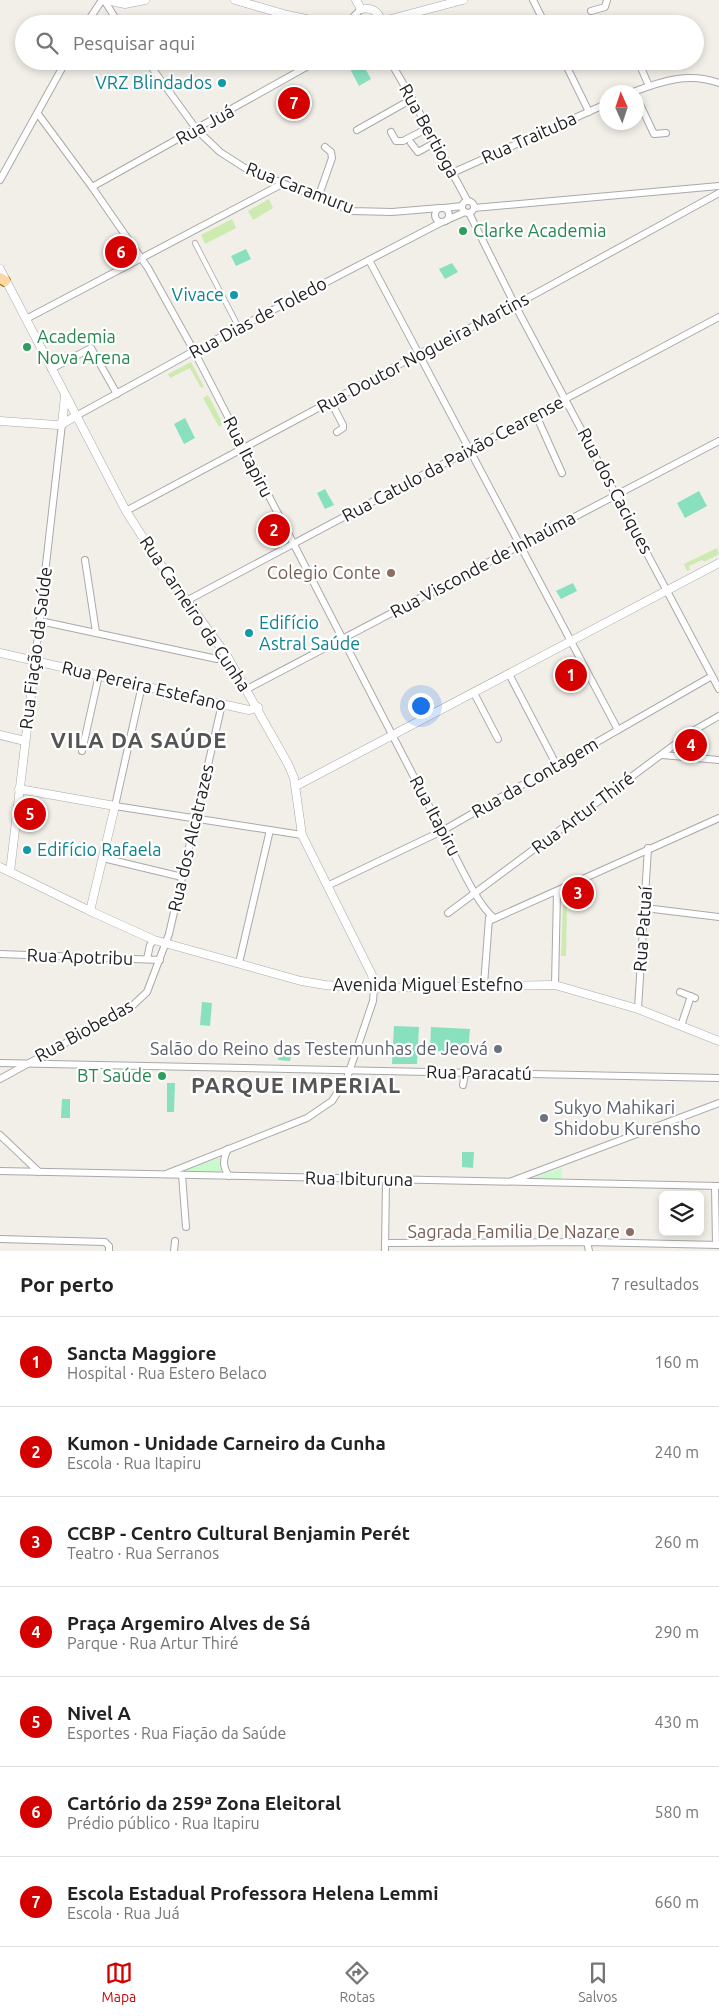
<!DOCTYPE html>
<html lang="pt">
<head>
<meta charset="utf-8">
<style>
  :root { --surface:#fff; --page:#f6f6f6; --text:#222; --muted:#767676; --line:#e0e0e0; --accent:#d40000 }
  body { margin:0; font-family:Ubuntu,sans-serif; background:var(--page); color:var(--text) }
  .controls { position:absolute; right:15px; bottom:15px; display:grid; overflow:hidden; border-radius:8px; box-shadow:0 2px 8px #0003 }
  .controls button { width:45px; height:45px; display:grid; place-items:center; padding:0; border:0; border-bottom:1px solid var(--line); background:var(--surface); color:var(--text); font:25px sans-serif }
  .compass { position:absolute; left:599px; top:85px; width:45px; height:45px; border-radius:50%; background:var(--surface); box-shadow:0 2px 8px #0003; rotate:357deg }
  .you { position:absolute; left:420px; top:705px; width:18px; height:18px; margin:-12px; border:4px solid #fff; border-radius:50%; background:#1a73e8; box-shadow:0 0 0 8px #1a73e833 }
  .badge { display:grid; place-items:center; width:32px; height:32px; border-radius:50%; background:var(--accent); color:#fff; font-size:16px; font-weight:700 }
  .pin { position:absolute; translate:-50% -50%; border:2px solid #fff; box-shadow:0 1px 5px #0006 }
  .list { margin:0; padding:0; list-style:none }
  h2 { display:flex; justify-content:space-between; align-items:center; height:65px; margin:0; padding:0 20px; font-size:21px }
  h2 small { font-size:16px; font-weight:400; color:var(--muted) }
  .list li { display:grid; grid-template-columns:32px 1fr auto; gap:15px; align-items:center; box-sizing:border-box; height:90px; padding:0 20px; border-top:1px solid var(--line) }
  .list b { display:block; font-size:19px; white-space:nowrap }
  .list p { margin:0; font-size:16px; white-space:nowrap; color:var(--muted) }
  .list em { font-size:16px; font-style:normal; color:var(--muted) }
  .icon { flex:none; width:28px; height:28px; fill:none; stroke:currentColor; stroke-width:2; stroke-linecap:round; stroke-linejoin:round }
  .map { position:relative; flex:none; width:719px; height:1251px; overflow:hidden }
  .search { position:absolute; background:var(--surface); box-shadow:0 2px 8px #0003; left:15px; right:15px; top:15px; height:55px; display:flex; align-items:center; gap:12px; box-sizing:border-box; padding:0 18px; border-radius:28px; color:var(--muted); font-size:19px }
  .sheet { height:695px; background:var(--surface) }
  nav { display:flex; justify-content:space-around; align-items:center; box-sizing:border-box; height:70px; border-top:1px solid var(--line); background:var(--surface); font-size:14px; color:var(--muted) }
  nav a { display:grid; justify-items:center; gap:2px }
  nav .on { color:var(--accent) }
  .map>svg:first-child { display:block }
</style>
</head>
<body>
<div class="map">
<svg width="719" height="1251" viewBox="0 0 719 1251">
  <rect width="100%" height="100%" fill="#f2efe9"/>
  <!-- grass -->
  <g fill="#cdebb0">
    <path d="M269 199 273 208 253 220 248 211Z"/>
    <path d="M232 219 236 228 205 244 201 235Z"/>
    <path d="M191 362 204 387 201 388 190 368 170 378 168 374Z"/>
    <path d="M208 395 223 424 219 427 203 398Z"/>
    <path d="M717 548 719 554 704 562 702 560 689 566 690 570 687 571 684 564Z"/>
    <path d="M563 905H567L566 956H561Z"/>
  </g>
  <!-- park -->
  <g fill="#c8facc">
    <path d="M220 1158 221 1173H176Z"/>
    <path d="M562 1168 561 1181 530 1179Z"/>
  </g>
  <!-- pitch -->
  <g fill="#88e0be">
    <path d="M361 61 371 79 359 86 349 67Z"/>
    <path d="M246 249 251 259 236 266 231 256Z"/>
    <path d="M452 263 458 272 445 279 439 269Z"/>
    <path d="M185 418 195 438 184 444 174 424Z"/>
    <path d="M325 489 334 505 325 509 317 493Z"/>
    <path d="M699 491 707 506 685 518 677 503Z"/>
    <path d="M573 583 577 591 561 599 556 591Z"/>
    <path d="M202 1002 212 1003 210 1026 200 1025Z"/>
    <path d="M394 1026 419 1027 417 1064H392Z"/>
    <path d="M431 1027 470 1029 468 1052 430 1051Z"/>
    <path d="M281 1043 293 1044 290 1061 278 1060Z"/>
    <path d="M167 1083H175L174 1112H167Z"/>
    <path d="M62 1099H70V1118H61Z"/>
    <path d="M462 1152H474L473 1168 462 1167Z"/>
  </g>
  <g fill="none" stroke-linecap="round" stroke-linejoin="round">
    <defs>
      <path id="pedestrian" d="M195 243 239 328"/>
      <g id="minor">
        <path d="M104 0 119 24"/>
        <path d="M533 0 545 24"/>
        <path d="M591 11 605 7 607 0"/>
        <path d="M86 24 102 0"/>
        <path d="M353 24 354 16 361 9"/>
        <path d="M147 61 197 130 220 152 245 168 352 211 392 212 440 208"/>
        <path d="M390 61 412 99 467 200"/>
        <path d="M564 61 589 112"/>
        <path d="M638 61 649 86"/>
        <path d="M633 92C662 81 689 72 719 83"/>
        <path d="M636 96 654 134 666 133"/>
        <path d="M38 114 92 187 148 268 194 351 446 839C458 860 477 905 494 918"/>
        <path d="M357 130 412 99"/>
        <path d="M391 132 396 141H403L428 128"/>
        <path d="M411 143 418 152 436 142"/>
        <path d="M452 173 606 104"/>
        <path d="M0 180 66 61"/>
        <path d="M92 187 317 61"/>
        <path d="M318 198 332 158 331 152 325 147"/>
        <circle cx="468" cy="207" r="6"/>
        <path d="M444 208 462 206"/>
        <path d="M474 208 719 186"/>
        <circle cx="442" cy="215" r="7"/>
        <path d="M469 213 515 305 719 689"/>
        <path d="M447 220 465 212"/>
        <path d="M369 260 618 730"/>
        <path d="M26 319 282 184"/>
        <path d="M51 369 91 348 117 394"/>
        <path d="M331 402 343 425V428L337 432"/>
        <path d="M536 415 562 473"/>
        <path d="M76 416 194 351 442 222"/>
        <path d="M126 511 419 354 515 305 719 193"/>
        <path d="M85 560 96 632"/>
        <path d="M188 600 719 317"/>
        <path d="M40 621 217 659 227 656"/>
        <path d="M35 661 62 424"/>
        <path d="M509 674 557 766"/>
        <path d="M142 685 115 806 302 835"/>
        <path d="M247 689 719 441"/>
        <path d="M474 693 498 739"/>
        <path d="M82 751 99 675"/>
        <path d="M662 755 719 760"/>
        <path d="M103 858 182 877"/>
        <path d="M327 886 442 831 712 676"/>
        <path d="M645 908 719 917"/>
        <path d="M448 913 693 731 719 716"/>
        <path d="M489 921 719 818"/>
        <path d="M0 954 160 960"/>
        <path d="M147 959 150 945 154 940"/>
        <path d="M239 963 270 830"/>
        <path d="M484 985 489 918"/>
        <path d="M555 985 557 892"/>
        <path d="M680 992 695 998"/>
        <path d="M638 1009 648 848"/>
        <path d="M681 1026 691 996"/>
        <path d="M0 1063 719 1078"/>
        <path d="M0 1079 131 1007 147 992 169 934 222 704"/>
        <path d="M463 1085 465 1073"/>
        <path d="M0 1135 39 1172"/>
        <path d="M228 1149C223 1159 222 1166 229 1176"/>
        <path d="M0 1171 719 1186"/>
        <path d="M166 1174 307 1118 332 1101 347 1078 373 1001 374 988"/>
        <path d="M182 1175 186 1227"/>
        <path d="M512 1181 719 1103"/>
        <path d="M715 1186 716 1245"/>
        <path d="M0 1239 105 1242 109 1246V1251"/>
        <path d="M587 1242 589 1251"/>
        <path d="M385 1243 587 1242 719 1245"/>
        <path d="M174 1251 175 1241"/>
        <path d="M385 1251 386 1179"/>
      </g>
      <g id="tertiary">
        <path d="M106 0 125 4 145 0"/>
        <path d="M235 0 287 15 330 24"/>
        <path d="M356 0 361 9C371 7 379 11 381 22"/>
        <path d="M372 24 463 0"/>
        <path d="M0 269 126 511 156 558 227 656 288 764 294 778 302 835 372 975 374 988"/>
        <path d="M0 421 57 425 62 424 76 416"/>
        <path d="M62 424 65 396"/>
        <path d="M0 653 235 707 249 710 258 707"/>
        <path d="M0 735 25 741"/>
        <path d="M296 786 719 563"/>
        <path d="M19 789 115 806 90 911"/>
        <path d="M0 867 90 911 154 940 301 981 325 985 374 988 555 985 638 1009 719 1041"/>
        <path d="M10 872 35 661"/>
      </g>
      <path id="primary" d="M0 278 5 281"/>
    </defs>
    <!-- pedestrian casing -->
    <use href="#pedestrian" stroke="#a9a9a9" stroke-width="6"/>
    <!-- minor casing -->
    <use href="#minor" stroke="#a9a9a9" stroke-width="8"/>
    <!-- tertiary casing -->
    <use href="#tertiary" stroke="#a9a9a9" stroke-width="9"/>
    <!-- primary casing -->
    <use href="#primary" stroke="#a06b00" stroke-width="12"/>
    <!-- pedestrian -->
    <use href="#pedestrian" stroke="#fff" stroke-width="4.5"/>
    <!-- minor -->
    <use href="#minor" stroke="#fff" stroke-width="6"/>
    <!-- tertiary -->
    <use href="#tertiary" stroke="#fff" stroke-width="8"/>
    <!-- primary -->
    <use href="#primary" stroke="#fcd6a4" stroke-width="10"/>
  </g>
  <!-- markers -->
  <g fill="#0f9aa8" stroke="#fff" stroke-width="2">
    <circle cx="222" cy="83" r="5"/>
    <circle cx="234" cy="295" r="5"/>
    <circle cx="249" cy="633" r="5"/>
    <circle cx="27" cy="850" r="5"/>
  </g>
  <g fill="#2e9e5b" stroke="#fff" stroke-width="2">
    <circle cx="463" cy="231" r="5"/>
    <circle cx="27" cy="347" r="5"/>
    <circle cx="162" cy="1076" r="5"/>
  </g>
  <g fill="#8d6e63" stroke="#fff" stroke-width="2">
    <circle cx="391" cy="573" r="5"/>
    <circle cx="630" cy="1232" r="5"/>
  </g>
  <g fill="#6b7280" stroke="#fff" stroke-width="2">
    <circle cx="498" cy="1049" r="5"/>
    <circle cx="544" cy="1118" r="5"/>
  </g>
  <g text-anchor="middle" stroke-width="4.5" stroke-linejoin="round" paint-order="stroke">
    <!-- culture labels -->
    <g font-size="18" fill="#0d838f" stroke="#fff" text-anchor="end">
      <text x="212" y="89">VRZ Blindados</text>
      <text x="224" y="301">Vivace</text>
      <text x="259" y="629" text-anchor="start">Edifício<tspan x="259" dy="21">Astral Saúde</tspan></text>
      <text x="37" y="856" text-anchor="start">Edifício Rafaela</text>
    </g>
    <!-- street labels -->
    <g font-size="18" fill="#222" stroke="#fff">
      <text transform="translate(205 125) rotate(-29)" y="6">Rua Juá</text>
      <text transform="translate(429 131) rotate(61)" y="6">Rua Bertioga</text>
      <text transform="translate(529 138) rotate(-24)" y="6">Rua Traituba</text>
      <text transform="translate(300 188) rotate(21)" y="6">Rua Caramuru</text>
      <text transform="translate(258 318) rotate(-28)" y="6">Rua Dias de Toledo</text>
      <text transform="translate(423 353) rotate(-28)" y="6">Rua Doutor Nogueira Martins</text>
      <text transform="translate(248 457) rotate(63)" y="6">Rua Itapiru</text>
      <text transform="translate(453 459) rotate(-28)" y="6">Rua Catulo da Paixão Cearense</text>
      <text transform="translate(615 491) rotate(62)" y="6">Rua dos Caciques</text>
      <text transform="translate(483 565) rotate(-28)" y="6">Rua Visconde de Inhaúma</text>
      <text transform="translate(195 614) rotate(56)" y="6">Rua Carneiro da Cunha</text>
      <text transform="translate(36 648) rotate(-83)" y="6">Rua Fiação da Saúde</text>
      <text transform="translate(144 686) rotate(13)" y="6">Rua Pereira Estefano</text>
      <text transform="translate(535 778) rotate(-30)" y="6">Rua da Contagem</text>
      <text transform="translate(583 813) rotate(-37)" y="6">Rua Artur Thiré</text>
      <text transform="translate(435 816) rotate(62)" y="6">Rua Itapiru</text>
      <text transform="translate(191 838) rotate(-77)" y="6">Rua dos Alcatrazes</text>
      <text transform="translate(643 929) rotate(-86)" y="6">Rua Patuaí</text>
      <text transform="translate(80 957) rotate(2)" y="6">Rua Apotribu</text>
      <text x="428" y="991">Avenida Miguel Estefno</text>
      <text transform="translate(84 1031) rotate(-29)" y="6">Rua Biobedas</text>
      <text transform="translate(479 1073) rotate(1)" y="6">Rua Paracatú</text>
      <text transform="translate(359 1179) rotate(1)" y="6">Rua Ibituruna</text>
    </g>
    <!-- leisure labels -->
    <g font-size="18" fill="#27864d" stroke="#fff" text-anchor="start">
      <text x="473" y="237">Clarke Academia</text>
      <text x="37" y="343">Academia<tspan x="37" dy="21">Nova Arena</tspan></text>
      <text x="152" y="1082" text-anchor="end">BT Saúde</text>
    </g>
    <!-- education labels -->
    <g font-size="18" fill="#785e54" stroke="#fff" text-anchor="end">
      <text x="381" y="579">Colegio Conte</text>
      <text x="620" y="1238">Sagrada Familia De Nazare</text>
    </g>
    <!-- worship labels -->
    <g font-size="18" fill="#5b616d" stroke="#fff" text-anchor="end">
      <text x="488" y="1055">Salão do Reino das Testemunhas de Jeová</text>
      <text x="554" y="1114" text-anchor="start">Sukyo Mahikari<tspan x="554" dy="21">Shidobu Kurensho</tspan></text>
    </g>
    <!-- district labels -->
    <g font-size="22" font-weight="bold" letter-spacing="1" fill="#555" stroke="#fff">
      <text x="139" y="748">VILA DA SAÚDE</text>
      <text x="296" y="1093">PARQUE IMPERIAL</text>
    </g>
  </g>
</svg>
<div class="controls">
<button><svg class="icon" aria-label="layers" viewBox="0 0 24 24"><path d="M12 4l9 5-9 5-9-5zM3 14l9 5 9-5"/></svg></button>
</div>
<svg class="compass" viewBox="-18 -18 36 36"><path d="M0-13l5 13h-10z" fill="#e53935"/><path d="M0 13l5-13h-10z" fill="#767676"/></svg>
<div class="you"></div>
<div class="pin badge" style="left:571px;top:675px">1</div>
<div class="pin badge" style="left:274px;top:530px">2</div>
<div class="pin badge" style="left:578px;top:893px">3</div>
<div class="pin badge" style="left:691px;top:745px">4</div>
<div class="pin badge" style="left:30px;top:814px">5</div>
<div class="pin badge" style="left:121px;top:252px">6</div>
<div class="pin badge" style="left:294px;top:103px">7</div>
<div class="search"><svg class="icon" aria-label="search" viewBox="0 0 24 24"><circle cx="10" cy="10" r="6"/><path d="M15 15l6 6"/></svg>Pesquisar aqui</div>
</div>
<section class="sheet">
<h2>Por perto<small>7 resultados</small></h2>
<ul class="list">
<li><span class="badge">1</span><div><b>Sancta Maggiore</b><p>Hospital · Rua Estero Belaco</p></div><em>160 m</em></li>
<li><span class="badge">2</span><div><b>Kumon - Unidade Carneiro da Cunha</b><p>Escola · Rua Itapiru</p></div><em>240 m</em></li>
<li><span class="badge">3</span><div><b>CCBP - Centro Cultural Benjamin Perét</b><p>Teatro · Rua Serranos</p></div><em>260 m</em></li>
<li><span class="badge">4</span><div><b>Praça Argemiro Alves de Sá</b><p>Parque · Rua Artur Thiré</p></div><em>290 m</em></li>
<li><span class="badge">5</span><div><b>Nivel A</b><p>Esportes · Rua Fiação da Saúde</p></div><em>430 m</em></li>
<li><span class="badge">6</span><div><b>Cartório da 259ª Zona Eleitoral</b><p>Prédio público · Rua Itapiru</p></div><em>580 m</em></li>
<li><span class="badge">7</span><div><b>Escola Estadual Professora Helena Lemmi</b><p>Escola · Rua Juá</p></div><em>660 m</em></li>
</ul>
</section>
<nav>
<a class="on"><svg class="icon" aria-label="map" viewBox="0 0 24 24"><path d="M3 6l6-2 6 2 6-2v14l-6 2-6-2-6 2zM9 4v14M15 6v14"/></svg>Mapa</a>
<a><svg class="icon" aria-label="directions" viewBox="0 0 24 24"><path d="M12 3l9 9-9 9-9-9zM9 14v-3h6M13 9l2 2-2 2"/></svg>Rotas</a>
<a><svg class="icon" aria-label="saved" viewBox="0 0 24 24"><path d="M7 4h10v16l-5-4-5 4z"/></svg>Salvos</a>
</nav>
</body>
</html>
